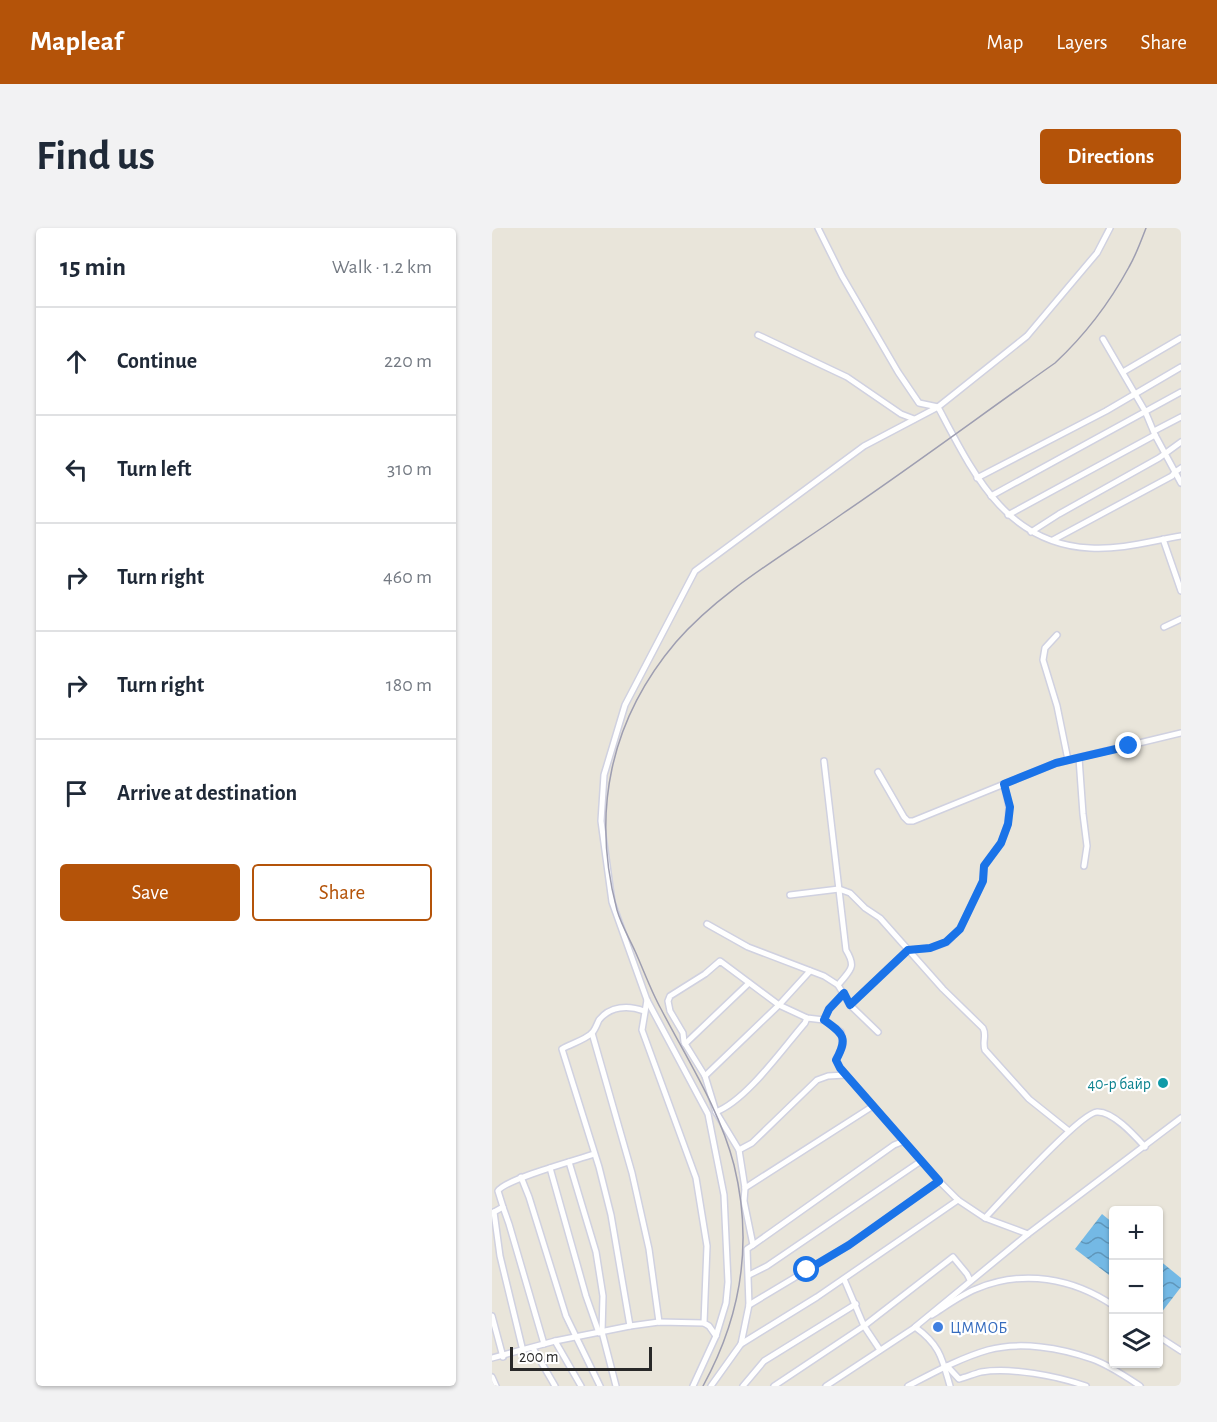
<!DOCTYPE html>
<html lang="en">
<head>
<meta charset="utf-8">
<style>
  :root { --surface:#fff; --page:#f2f2f3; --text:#1f2937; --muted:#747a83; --line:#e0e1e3; --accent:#b45309 }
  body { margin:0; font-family:"Alegreya Sans",sans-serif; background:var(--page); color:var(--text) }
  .controls { position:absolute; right:18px; bottom:18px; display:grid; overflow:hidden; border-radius:6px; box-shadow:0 2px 4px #0004 }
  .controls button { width:54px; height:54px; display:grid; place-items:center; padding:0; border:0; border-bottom:2px solid var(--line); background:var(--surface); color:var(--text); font:30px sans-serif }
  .scale { position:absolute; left:18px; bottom:15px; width:142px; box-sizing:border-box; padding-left:6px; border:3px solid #282828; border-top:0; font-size:16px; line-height:21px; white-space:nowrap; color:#282828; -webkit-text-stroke:4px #fff; paint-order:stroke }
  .stop { position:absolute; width:18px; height:18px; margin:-14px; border:4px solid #1a73e8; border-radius:50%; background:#fff }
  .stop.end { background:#1a73e8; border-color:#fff; box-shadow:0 2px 6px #0008 }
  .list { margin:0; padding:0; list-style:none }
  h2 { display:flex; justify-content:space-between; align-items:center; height:78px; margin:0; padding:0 24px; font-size:26px }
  h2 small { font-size:20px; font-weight:400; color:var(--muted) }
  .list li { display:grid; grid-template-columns:39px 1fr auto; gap:18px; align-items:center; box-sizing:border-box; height:108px; padding:0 24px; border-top:2px solid var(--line) }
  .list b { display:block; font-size:22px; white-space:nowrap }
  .list em { font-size:20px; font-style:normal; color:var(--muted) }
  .actions { display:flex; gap:12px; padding:18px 24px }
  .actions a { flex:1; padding:14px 0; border:2px solid var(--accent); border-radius:6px; text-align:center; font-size:21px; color:var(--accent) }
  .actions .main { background:var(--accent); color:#fff }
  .icon { flex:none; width:33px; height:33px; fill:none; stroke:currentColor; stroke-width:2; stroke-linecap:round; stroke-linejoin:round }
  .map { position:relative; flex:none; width:689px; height:1158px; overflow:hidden; border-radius:6px }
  header { display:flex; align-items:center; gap:36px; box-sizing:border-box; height:84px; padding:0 30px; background:var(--accent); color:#fff }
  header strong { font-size:28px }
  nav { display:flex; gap:33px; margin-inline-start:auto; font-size:21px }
  .intro { display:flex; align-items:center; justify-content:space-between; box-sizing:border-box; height:144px; padding:0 36px }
  h1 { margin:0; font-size:42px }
  .button { padding:15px 27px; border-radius:6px; background:var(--accent); color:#fff; font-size:21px; font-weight:700 }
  main { display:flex; gap:36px; padding:0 36px }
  aside { flex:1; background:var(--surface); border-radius:6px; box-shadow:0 2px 4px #0004 }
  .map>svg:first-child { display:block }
</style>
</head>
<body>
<header>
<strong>Mapleaf</strong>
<nav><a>Map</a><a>Layers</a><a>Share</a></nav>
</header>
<div class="intro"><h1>Find us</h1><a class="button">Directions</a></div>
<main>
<aside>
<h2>15 min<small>Walk · 1.2 km</small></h2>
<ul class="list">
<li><svg class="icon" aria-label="ahead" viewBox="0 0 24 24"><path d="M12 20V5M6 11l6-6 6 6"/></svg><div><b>Continue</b></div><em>220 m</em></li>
<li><svg class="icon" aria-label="left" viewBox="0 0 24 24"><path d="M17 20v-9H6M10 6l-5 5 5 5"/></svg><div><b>Turn left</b></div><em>310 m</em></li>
<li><svg class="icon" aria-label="right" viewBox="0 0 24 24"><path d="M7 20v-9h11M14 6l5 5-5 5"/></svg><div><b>Turn right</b></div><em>460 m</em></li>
<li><svg class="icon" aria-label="right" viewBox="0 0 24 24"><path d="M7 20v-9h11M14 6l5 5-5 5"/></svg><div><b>Turn right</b></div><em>180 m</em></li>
<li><svg class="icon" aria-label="arrive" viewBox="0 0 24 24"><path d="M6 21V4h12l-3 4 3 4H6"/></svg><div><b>Arrive at destination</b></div></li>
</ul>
<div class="actions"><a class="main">Save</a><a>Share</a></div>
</aside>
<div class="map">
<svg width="689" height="1158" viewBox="0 0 689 1158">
  <defs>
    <pattern id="water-waves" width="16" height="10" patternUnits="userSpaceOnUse" patternTransform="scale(1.5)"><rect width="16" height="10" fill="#74b9e5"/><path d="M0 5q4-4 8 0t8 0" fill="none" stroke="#5f96ba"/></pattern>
  </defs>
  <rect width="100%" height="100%" fill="#e9e5da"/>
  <!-- water -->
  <g fill="url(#water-waves)">
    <path d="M610 986 621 995V1050L583 1021Z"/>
    <path d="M667 1032 689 1050V1059L669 1085 666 1083Z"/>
  </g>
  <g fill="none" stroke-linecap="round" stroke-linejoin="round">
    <defs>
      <g id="minor">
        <path d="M326 0 350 48 406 144 427 175 446 179C481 245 514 316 598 320 629 322 659 313 689 308"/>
        <path d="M266 107 355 149 409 186 422 191"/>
        <path d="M611 111 653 183 663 207 689 255"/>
        <path d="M631 144 689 110"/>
        <path d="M662 203 689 189"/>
        <path d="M485 250 614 183 689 139"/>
        <path d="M499 268 689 164"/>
        <path d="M516 287 663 207"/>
        <path d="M539 304 567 286 667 230 689 214"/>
        <path d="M671 311 689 363"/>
        <path d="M561 312 680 248 683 244 689 240"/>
        <path d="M672 399 689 391"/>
        <path d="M565 407 553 420 551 432 565 478 576 532"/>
        <path d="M587 530 591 586 595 618 592 638"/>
        <path d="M332 533 354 722C365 740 358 742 346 757"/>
        <path d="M386 544 412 589 416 593H421L564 535 689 505"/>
        <path d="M298 667 347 661 358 665 373 680 388 690 451 761 491 800C495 807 490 814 493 822L537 871 577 903"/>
        <path d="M215 696 256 719 332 748 346 757 358 777 386 804"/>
        <path d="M155 772 150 802 204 950 215 1018 212 1095 217 1098 224 1108"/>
        <path d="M358 777 416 722 439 720 455 714 468 701 491 653 492 638 509 615 516 596 517 579 512 556"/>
        <path d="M332 792 337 781 352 766"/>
        <path d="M100 805 140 945 157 1021 167 1094"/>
        <path d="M193 816 257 755"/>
        <path d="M213 848 287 777 318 743"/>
        <path d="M224 884C255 872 291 820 313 795L315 790"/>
        <path d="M247 922 260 915 325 852 336 848 353 847"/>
        <path d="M77 934 104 1024 111 1068 110 1104 124 1158"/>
        <path d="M58 940 94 1068 107 1105"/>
        <path d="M29 949 37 969 74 1088 108 1158"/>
        <path d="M253 960 381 878"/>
        <path d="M11 979 17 996 52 1116"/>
        <path d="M2 984 8 1028 31 1123"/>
        <path d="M0 985 11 979 6 963C13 951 85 932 102 926"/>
        <path d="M493 990C509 973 588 885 605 884 621 883 643 908 653 919"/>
        <path d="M261 1017 402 917 412 913"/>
        <path d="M257 1047 275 1038 429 933"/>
        <path d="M352 1051 372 1098 388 1122"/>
        <path d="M257 1077 357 1017 447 953"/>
        <path d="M440 1087C454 1078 469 1067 484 1061 531 1041 581 1050 622 1078"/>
        <path d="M0 1088 11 1129"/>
        <path d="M138 1098 119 987 107 939 70 821C78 816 93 812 100 805 103 802 105 796 107 792 118 778 136 777 152 783"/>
        <path d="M666 1108 689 1123"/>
        <path d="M63 1113 89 1158"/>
        <path d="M249 1116 325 1069 466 972"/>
        <path d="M41 1120 63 1158"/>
        <path d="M0 1130 63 1113 138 1098 167 1094 212 1095"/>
        <path d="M455 1138 467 1151C474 1149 482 1146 489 1144 519 1139 565 1148 594 1158"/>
        <path d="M0 1149 4 1158"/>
        <path d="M201 1158 224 1108 234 1075 236 1054 232 967 216 886 155 772 120 674 109 593 112 547 133 477 203 343 372 218 446 179 535 108 605 25 618 0"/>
        <path d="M219 1158 249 1116 257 1077 255 1021 261 1017 252 973 253 960 247 922 224 884 213 848 192 814 191 805 178 783 176 773 178 768 213 746 228 733 287 777 315 790 332 792 349 804 351 817 344 832 348 840 447 953 466 972 493 990 536 1006"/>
        <path d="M251 1158 272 1133 364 1076"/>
        <path d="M282 1158 372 1098 461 1029 475 1046 478 1052"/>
        <path d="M334 1158 425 1098"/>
        <path d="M416 1158C441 1145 468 1130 496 1122 528 1113 569 1120 600 1131 617 1137 633 1148 648 1158"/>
        <path d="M458 1158C450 1130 448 1117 423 1099L536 1006 689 890"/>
      </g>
    </defs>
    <!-- minor casing -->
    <use href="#minor" stroke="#d0d1e0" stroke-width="8"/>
    <!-- minor -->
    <use href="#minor" stroke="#fff" stroke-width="5"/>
    <!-- rail -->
    <path stroke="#9e9eb1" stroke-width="1.5" d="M211 1158C249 1089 261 1014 242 937 228 882 195 831 169 781 159 763 152 743 143 723 137 710 129 696 125 682 99 584 118 492 184 414 228 363 295 325 350 286 422 237 492 185 563 135 592 108 618 74 637 39 644 27 649 13 654 0"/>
  </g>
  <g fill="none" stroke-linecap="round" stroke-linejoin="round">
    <!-- route -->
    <path stroke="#1a73e8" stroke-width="8" d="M315 1042 357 1017 447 953 348 840 344 832C356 810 352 806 332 792L337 781 352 765 358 777 416 722 438 720 454 714 468 701 491 653 492 638 509 615 516 596 518 579 512 556 564 535 637 518"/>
  </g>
  <!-- markers -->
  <circle fill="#0f9aa8" stroke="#fff" stroke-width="2" cx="671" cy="855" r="6"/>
  <circle fill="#3f7fe0" stroke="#fff" stroke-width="2" cx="446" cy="1099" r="6"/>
  <g text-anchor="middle" stroke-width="4.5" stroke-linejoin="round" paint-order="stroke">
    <!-- culture labels -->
    <g font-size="16" fill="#0d838f" stroke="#fff" text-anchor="end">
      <text x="659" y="861">40-р байр</text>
    </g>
    <!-- shop labels -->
    <g font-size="16" fill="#366cbe" stroke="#fff" text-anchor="start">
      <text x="458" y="1105">ЦММОБ</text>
    </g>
  </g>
</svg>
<div class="controls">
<button>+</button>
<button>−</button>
<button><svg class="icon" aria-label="layers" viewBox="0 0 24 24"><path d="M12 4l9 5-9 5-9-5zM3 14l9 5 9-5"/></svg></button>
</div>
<div class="scale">200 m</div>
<div class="stop" style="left:315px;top:1042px"></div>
<div class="stop end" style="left:637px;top:518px"></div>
</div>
</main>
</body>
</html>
